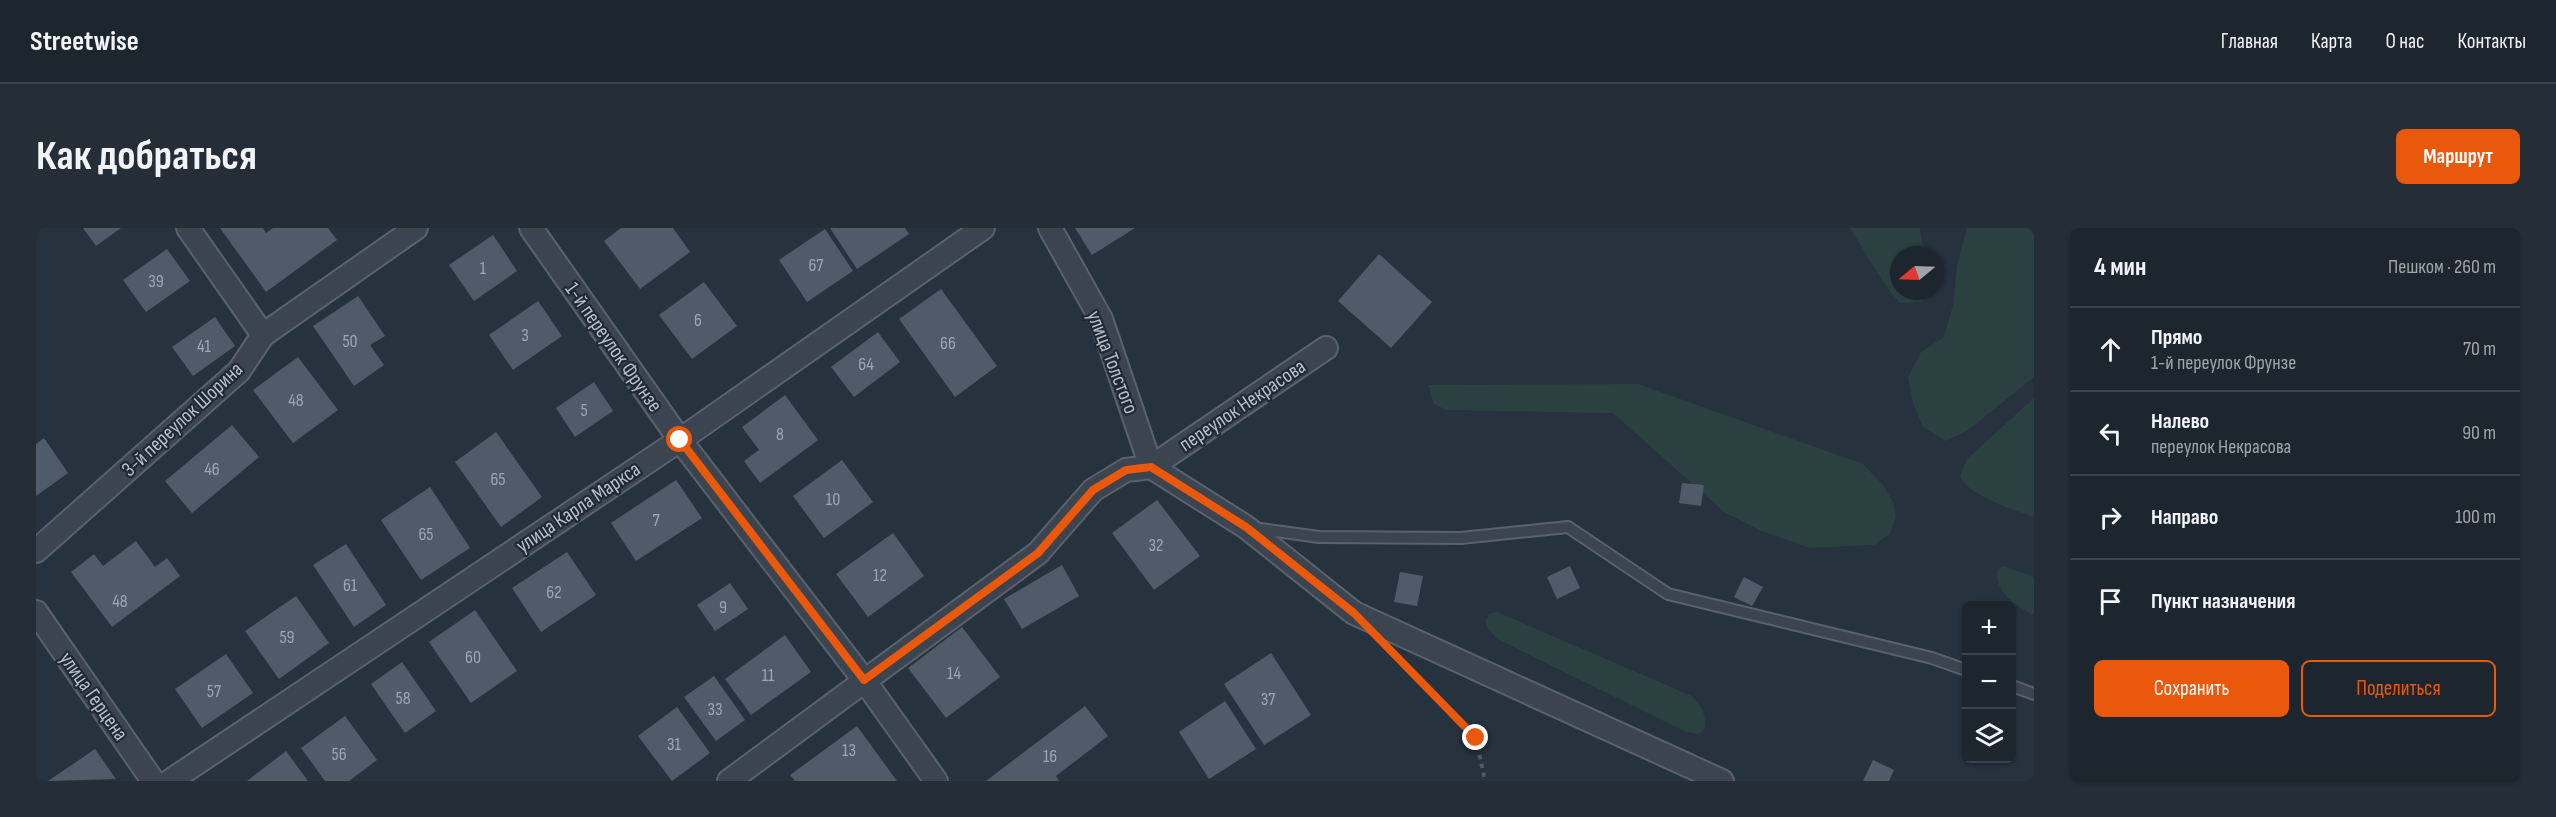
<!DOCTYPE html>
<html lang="ru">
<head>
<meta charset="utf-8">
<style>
  :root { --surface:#1d262f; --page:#252e37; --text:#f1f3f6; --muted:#a0a5aa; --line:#3b434b; --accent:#ea580c }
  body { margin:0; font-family:"Sofia Sans Condensed",sans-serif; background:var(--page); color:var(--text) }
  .controls { position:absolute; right:18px; bottom:18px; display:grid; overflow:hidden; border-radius:9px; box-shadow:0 2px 4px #0004 }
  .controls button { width:54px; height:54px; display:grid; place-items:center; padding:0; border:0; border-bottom:2px solid var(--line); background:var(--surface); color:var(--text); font:30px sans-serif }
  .compass { position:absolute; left:1854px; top:18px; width:54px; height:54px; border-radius:50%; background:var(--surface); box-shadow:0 2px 4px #0004; rotate:251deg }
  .stop { position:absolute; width:18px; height:18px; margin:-14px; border:4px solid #ea580c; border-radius:50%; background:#fff }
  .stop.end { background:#ea580c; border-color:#fff; box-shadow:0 2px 6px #0008 }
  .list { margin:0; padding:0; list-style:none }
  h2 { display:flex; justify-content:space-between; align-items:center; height:78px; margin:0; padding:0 24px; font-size:26px }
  h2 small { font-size:20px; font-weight:400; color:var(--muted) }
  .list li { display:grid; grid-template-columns:39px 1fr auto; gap:18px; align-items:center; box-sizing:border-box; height:84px; padding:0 24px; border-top:2px solid var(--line) }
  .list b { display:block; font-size:22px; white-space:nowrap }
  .list p { margin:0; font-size:20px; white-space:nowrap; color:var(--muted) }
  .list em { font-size:20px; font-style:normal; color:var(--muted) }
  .actions { display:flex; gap:12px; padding:18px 24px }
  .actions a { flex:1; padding:14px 0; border:2px solid var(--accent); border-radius:9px; text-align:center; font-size:21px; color:var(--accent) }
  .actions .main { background:var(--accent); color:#fff }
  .icon { flex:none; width:33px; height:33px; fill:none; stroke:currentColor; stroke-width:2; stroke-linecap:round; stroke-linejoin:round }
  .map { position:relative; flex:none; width:1998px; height:553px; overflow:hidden; border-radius:9px }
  header { display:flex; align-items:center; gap:36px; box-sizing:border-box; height:84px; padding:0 30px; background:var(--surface); border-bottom:2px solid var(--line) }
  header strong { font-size:28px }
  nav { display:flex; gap:33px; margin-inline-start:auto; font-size:21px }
  .intro { display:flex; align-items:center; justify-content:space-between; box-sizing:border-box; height:144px; padding:0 36px }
  h1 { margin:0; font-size:42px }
  .button { padding:15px 27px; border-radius:9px; background:var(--accent); color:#fff; font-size:21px; font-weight:700 }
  main { display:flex; gap:36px; padding:0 36px }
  aside { flex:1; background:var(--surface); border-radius:9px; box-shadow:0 2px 4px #0004 }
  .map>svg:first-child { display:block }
</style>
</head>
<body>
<header>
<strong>Streetwise</strong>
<nav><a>Главная</a><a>Карта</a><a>О нас</a><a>Контакты</a></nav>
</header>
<div class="intro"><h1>Как добраться</h1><a class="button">Маршрут</a></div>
<main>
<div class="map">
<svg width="1998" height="553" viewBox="0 0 1998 553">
  <rect width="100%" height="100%" fill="#27323f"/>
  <!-- green -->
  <g fill="#2a4041">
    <path d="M1814 0H1884L1886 14 1894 27H1863V63H1898L1885 74 1864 75 1847 54Z"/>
    <path d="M1931 0H1998V149L1931 203 1909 213 1887 199 1877 175 1872 149 1885 124 1908 109 1917 77 1921 38Z"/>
    <path d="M1602 156 1827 236 1847 257 1857 274 1860 289 1854 306 1838 317 1774 320 1723 302 1688 284 1577 185 1410 182 1398 176 1392 157Z"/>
    <path d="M1998 170V289C1979 283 1931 267 1924 248L1931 231Z"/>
    <path d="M1968 338 1998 349V387C1981 379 1956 362 1962 341Z"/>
    <path d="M1461 384 1656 468C1665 479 1672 487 1668 502L1662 506 1648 503 1461 411 1451 399 1449 393 1453 386Z"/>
  </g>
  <!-- building -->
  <g fill="#505b69">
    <path d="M47 0H85L60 18Z"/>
    <path d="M184 0H227L230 5 237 0H292L301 12 230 64Z"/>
    <path d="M585 0H637L654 24 604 61 568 13Z"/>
    <path d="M794 0H869L873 6 821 41Z"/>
    <path d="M1039 0H1099L1056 27Z"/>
    <path d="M789 1 817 43 771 74 743 32Z"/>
    <path d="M457 7 481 43 438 73 413 37Z"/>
    <path d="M131 21 154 53 110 84 87 52Z"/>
    <path d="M1343 26 1396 74 1355 120 1302 73Z"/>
    <path d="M668 54 701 98 656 131 623 87Z"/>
    <path d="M905 61 961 138 919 169 863 91Z"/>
    <path d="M322 68 349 108 334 117 348 137 318 158 277 98Z"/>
    <path d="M502 73 526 108 477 142 453 107Z"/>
    <path d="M179 89 199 118 157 148 136 119Z"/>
    <path d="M842 104 864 134 818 169 795 139Z"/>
    <path d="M262 129 302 182 257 215 217 162Z"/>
    <path d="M558 154 577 183 539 209 520 180Z"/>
    <path d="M749 167 782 212 724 255 708 233 723 222 706 199Z"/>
    <path d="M196 197 223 229 156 285 129 253Z"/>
    <path d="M460 204 506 269 465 299 419 234Z"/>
    <path d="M8 210 32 245 0 268V216Z"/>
    <path d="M806 232 837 274 788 310 757 268Z"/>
    <path d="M640 252 666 290 600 333 575 295Z"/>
    <path d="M1646 255 1668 257 1665 278 1643 275Z"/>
    <path d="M394 259 434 320 385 352 345 292Z"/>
    <path d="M1121 272 1164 328 1118 362 1076 305Z"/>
    <path d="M857 305 888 348 832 389 800 346Z"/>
    <path d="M100 313 119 339 131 330 144 348 76 399 35 344 58 326 67 338Z"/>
    <path d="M310 316 350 377 318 399 277 337Z"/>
    <path d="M531 324 560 367 505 404 476 360Z"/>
    <path d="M1026 337 1043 368 986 401 968 371Z"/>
    <path d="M1534 338 1544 360 1521 371 1511 349Z"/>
    <path d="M1364 344 1387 348 1381 378 1358 374Z"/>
    <path d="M1708 349 1727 359 1716 378 1698 369Z"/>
    <path d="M694 355 712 381 679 403 661 377Z"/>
    <path d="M260 368 293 415 243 451 209 403Z"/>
    <path d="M439 382 481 443 435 475 393 414Z"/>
    <path d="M926 399 964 449 910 490 872 440Z"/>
    <path d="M749 407 775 444 715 487 689 451Z"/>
    <path d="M1235 425 1275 487 1228 517 1188 456Z"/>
    <path d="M190 426 217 465 166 500 139 461Z"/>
    <path d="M366 434 400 483 369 505 335 456Z"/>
    <path d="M678 448 709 492 680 513 648 469Z"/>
    <path d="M1189 473 1220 521 1173 551 1143 504Z"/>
    <path d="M1049 478 1072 508 1020 548 1023 553H950Z"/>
    <path d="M641 479 674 525 636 553 602 508Z"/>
    <path d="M309 488 341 532 313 553H289L265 520Z"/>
    <path d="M821 498 861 553H759L754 547Z"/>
    <path d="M59 521 80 551 12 553Z"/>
    <path d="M250 523 272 553H211Z"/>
    <path d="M1837 532 1858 542 1853 553H1827Z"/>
  </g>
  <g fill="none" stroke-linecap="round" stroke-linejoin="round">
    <defs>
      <g id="service">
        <path d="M1218 300 1283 309 1425 310 1532 299 1632 366 1896 430 1930 442"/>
        <path d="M1976 458 1998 466"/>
      </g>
      <g id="minor">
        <path d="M152 0 227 107"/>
        <path d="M495 0 644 212 828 452 900 553"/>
        <path d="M1014 0 1065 91 1115 239 1210 299 1318 385 1686 553"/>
        <path d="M0 323 203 143 227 107 380 0"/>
        <path d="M0 384 117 553"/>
        <path d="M134 553 644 212 947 0"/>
        <path d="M693 553 1002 325 1057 262 1090 242 1115 239 1290 120"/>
      </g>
    </defs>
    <!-- service casing -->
    <use href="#service" stroke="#59626c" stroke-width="14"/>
    <!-- minor casing -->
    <use href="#minor" stroke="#59626c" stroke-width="26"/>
    <!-- path -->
    <path stroke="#495c5f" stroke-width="4" stroke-dasharray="4.5 4.5" stroke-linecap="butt" d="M1370 439 1440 510 1449 553"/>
    <!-- service -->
    <use href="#service" stroke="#3b444f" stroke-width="10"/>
    <!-- minor -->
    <use href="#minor" stroke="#3b444f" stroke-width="22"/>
  </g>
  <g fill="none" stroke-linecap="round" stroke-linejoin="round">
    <!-- route -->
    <path stroke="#ea580c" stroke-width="8" d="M644 212 828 452 1002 325 1057 262 1090 242 1115 239 1210 299 1318 385 1440 510"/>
  </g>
  <g text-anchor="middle" stroke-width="4.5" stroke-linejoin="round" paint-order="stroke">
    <!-- number labels -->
    <g font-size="18" fill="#9da6b1">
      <text x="780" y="43">67</text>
      <text x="447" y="46">1</text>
      <text x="120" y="59">39</text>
      <text x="662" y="98">6</text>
      <text x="489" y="113">3</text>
      <text x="314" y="119">50</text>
      <text x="912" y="121">66</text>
      <text x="168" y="124">41</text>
      <text x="830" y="142">64</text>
      <text x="260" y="178">48</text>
      <text x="548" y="188">5</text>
      <text x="744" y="212">8</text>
      <text x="176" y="247">46</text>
      <text x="462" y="257">65</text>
      <text x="797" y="277">10</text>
      <text x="620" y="298">7</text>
      <text x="390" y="312">65</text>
      <text x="1120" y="323">32</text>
      <text x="844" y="353">12</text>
      <text x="314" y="363">61</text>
      <text x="518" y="370">62</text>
      <text x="84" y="379">48</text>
      <text x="687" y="385">9</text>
      <text x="251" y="415">59</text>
      <text x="437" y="435">60</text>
      <text x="918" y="451">14</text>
      <text x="732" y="453">11</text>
      <text x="178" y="469">57</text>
      <text x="367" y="476">58</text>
      <text x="1232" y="477">37</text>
      <text x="679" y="487">33</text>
      <text x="638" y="522">31</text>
      <text x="813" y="528">13</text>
      <text x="303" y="532">56</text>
      <text x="1014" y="534">16</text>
    </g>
    <!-- street labels -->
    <g font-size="21" fill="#b7bfc9" stroke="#202934">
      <text transform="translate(578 119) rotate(55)" y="7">1-й переулок Фрунзе</text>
      <text transform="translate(1077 134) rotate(69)" y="7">улица Толстого</text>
      <text transform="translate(1206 177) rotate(-34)" y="7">переулок Некрасова</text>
      <text transform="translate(146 191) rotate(-43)" y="7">3-й переулок Шорина</text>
      <text transform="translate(542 279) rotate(-34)" y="7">улица Карла Маркса</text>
      <text transform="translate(58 468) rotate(55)" y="7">улица Герцена</text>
    </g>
  </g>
</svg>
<div class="controls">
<button>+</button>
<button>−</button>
<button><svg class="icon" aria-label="layers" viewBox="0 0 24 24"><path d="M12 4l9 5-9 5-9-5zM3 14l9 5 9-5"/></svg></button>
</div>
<svg class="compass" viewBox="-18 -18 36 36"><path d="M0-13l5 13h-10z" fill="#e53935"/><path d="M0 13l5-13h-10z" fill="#a0a5aa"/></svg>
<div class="stop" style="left:644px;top:212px"></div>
<div class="stop end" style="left:1440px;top:510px"></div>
</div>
<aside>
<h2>4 мин<small>Пешком · 260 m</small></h2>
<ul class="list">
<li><svg class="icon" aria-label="ahead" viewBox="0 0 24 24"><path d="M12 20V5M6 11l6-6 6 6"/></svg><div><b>Прямо</b><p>1-й переулок Фрунзе</p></div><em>70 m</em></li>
<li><svg class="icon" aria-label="left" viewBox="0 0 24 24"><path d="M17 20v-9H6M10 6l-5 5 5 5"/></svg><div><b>Налево</b><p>переулок Некрасова</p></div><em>90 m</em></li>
<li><svg class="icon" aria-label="right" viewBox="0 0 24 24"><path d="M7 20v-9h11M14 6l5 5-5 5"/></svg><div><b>Направо</b></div><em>100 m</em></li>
<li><svg class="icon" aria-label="arrive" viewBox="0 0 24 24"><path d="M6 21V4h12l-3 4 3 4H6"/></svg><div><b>Пункт назначения</b></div></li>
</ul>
<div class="actions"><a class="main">Сохранить</a><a>Поделиться</a></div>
</aside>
</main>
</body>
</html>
